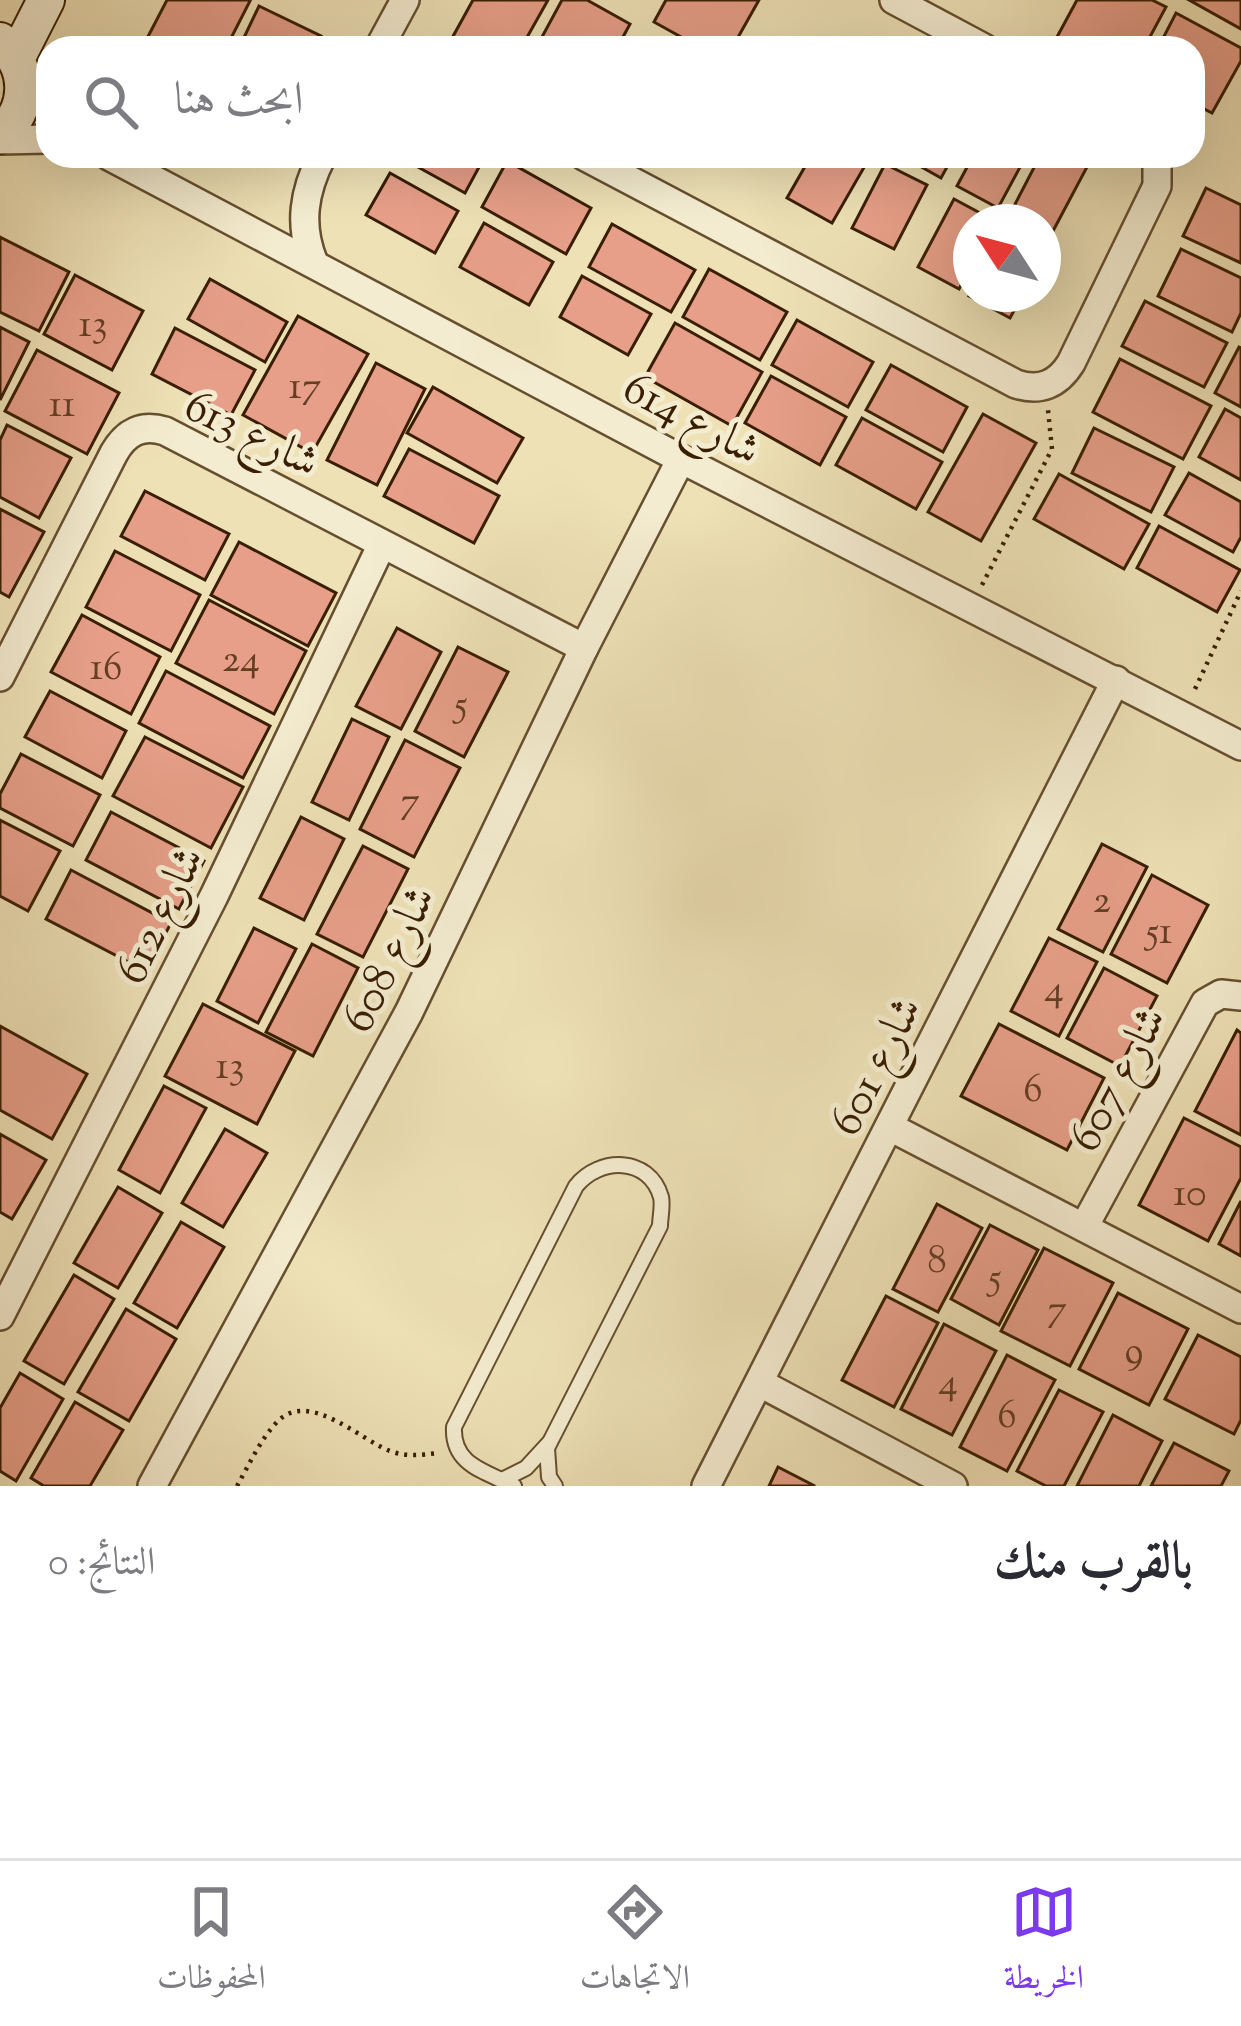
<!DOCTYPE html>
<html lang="ar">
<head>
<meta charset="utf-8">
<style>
  :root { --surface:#fff; --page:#f7f7f7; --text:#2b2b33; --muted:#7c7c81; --line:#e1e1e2; --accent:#7c3aed }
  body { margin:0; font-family:"Sorts Mill Goudy",Amiri,serif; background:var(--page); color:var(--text); direction:rtl }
  .compass { position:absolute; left:953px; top:204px; width:108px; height:108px; border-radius:50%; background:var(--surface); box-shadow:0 12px 48px #0002; rotate:306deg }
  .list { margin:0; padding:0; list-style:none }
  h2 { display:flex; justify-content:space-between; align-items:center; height:156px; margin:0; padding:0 48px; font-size:51px }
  h2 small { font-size:39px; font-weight:400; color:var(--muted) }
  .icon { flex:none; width:66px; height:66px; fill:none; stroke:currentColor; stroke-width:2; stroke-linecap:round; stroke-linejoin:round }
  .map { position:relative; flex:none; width:1241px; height:1486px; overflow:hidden; direction:ltr }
  .search { position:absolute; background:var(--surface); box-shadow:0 12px 48px #0002; left:36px; right:36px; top:36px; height:132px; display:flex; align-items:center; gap:30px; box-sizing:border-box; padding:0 42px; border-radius:36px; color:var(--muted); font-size:45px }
  .sheet { height:372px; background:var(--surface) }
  nav { display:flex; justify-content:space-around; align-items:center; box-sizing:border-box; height:168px; border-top:3px solid var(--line); background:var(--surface); font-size:33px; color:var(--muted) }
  nav a { display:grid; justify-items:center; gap:6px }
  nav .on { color:var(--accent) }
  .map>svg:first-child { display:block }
</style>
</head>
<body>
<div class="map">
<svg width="1241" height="1486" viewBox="0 0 1241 1486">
  <rect width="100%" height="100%" fill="#eee1b6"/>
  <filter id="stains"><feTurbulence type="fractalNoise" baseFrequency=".00167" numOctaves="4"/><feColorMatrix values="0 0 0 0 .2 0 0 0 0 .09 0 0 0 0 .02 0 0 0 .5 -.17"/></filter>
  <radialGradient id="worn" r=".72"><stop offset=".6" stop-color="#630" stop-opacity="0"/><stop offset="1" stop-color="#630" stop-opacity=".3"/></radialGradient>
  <!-- building -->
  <g fill="#e79f89" stroke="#391e02" stroke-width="3">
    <path d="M167 0H248L250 1 226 48H142Z"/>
    <path d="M473 0H548L521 48H466L451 40Z"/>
    <path d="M562 0H587L630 24 617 48H536Z"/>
    <path d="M666 0H759L732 48H701L654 22Z"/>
    <path d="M1077 0H1152L1166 7 1144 48H1077L1057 37Z"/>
    <path d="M1189 0H1241V29Z"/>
    <path d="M259 6 321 36 315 48H239Z"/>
    <path d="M1176 13 1241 48V61L1212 113 1193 103V48H1158Z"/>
    <path d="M398 156H485L465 193Z"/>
    <path d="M811 156 870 157 832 223 787 198Z"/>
    <path d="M902 156H953L941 178Z"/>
    <path d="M973 156H1026L998 208 957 186Z"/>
    <path d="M1040 156H1065L1087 167 1053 231 1043 222 1012 210Z"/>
    <path d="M507 161 591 208 566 254 482 207Z"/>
    <path d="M885 164 927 185 894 249 852 228Z"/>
    <path d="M390 173 458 211 435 253 366 215Z"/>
    <path d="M1206 188 1241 205V263L1183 236Z"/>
    <path d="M954 199 995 221 971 222V267L959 289 918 267Z"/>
    <path d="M484 223 553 262 529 305 460 267Z"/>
    <path d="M612 224 695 270 671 312 589 267Z"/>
    <path d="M0 237 69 272 39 331 0 312Z"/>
    <path d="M1181 249 1241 278V313L1232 332 1158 296Z"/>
    <path d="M709 269 787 312 760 360 683 317Z"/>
    <path d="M75 275 143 311 112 370 44 334Z"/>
    <path d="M582 276 651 314 628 355 560 317Z"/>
    <path d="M210 279 287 322 265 362 188 319Z"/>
    <path d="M971 293V294H1023L1010 318 969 296Z"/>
    <path d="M1145 301 1227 343 1204 387 1122 346Z"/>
    <path d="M298 316 368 354 312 453 243 415Z"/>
    <path d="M797 320 873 362 848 407 772 365Z"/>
    <path d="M675 323 762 372 732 426 645 377Z"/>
    <path d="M0 327 29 342 0 400Z"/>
    <path d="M175 328 255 370 231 415 152 374Z"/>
    <path d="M1239 347 1241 348V407L1215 393Z"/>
    <path d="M37 350 119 393 87 454 5 411Z"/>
    <path d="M1120 359 1211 406 1183 459 1093 412Z"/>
    <path d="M376 363 425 389 377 485 327 460Z"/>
    <path d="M891 365 967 407 943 452 866 410Z"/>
    <path d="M771 376 846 417 820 465 745 423Z"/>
    <path d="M433 387 523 438 497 483 407 433Z"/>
    <path d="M1225 409 1241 418V480L1199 457Z"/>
    <path d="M983 414 1036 443 981 541 928 512Z"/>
    <path d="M862 418 942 462 916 509 836 465Z"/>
    <path d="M7 425 71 458 39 518 0 497V440Z"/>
    <path d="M1094 428 1174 467 1151 512 1072 473Z"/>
    <path d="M409 449 499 496 474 543 384 496Z"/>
    <path d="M1189 473 1241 502V537L1233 552 1165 515Z"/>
    <path d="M1059 474 1149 524 1124 569 1034 519Z"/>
    <path d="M145 491 229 534 205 580 121 536Z"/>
    <path d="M0 509 44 532 9 597 0 592Z"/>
    <path d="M1159 526 1240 570 1217 612 1137 568Z"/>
    <path d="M239 542 336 593 308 646 211 595Z"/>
    <path d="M115 551 200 595 171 651 86 607Z"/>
    <path d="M209 600 306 651 274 714 176 663Z"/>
    <path d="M82 615 160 657 131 714 51 672Z"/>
    <path d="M397 628 441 652 401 729 356 706Z"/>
    <path d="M458 647 508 672 464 757 415 731Z"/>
    <path d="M166 671 270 726 243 778 139 723Z"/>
    <path d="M50 691 126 731 102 778 25 737Z"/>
    <path d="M352 719 389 737 349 820 312 802Z"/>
    <path d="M145 737 243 787 211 848 113 796Z"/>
    <path d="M405 740 460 768 414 857 360 829Z"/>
    <path d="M21 754 100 795 73 846 0 808V794Z"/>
    <path d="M111 812 204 861 179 909 86 860Z"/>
    <path d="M301 817 344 839 304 920 260 898Z"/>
    <path d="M0 820 60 851 28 911 0 896Z"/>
    <path d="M1102 844 1147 867 1103 952 1058 929Z"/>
    <path d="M363 846 408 869 363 957 317 934Z"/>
    <path d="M71 870 171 923 146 971 46 919Z"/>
    <path d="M1152 875 1208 905 1167 983 1111 954Z"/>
    <path d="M254 928 296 949 258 1023 217 1001Z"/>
    <path d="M1049 938 1097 962 1059 1036 1011 1011Z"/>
    <path d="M312 944 358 968 313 1056 266 1032Z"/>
    <path d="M1104 968 1157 996 1120 1066 1067 1038Z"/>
    <path d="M203 1004 295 1051 257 1124 165 1076Z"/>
    <path d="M999 1024 1104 1078 1067 1150 961 1096Z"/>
    <path d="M0 1026 87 1074 52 1139 0 1110Z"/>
    <path d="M1237 1030 1241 1033V1135L1195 1111Z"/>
    <path d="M164 1086 206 1108 160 1193 119 1170Z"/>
    <path d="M1184 1118 1241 1147V1178L1208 1241 1139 1205Z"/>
    <path d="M225 1129 267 1153 223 1227 182 1203Z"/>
    <path d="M0 1134 46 1160 12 1219 0 1212Z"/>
    <path d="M118 1187 162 1213 118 1288 74 1263Z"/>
    <path d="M1241 1201V1256L1219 1244Z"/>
    <path d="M937 1204 982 1228 938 1312 893 1289Z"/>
    <path d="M181 1222 224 1247 177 1328 134 1303Z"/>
    <path d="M990 1225 1038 1250 999 1325 951 1299Z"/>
    <path d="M1044 1248 1113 1283 1070 1366 1001 1331Z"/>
    <path d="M74 1275 114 1299 64 1384 24 1361Z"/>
    <path d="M1118 1293 1188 1329 1149 1405 1079 1369Z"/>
    <path d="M886 1296 938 1323 894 1407 842 1380Z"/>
    <path d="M126 1309 176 1339 129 1421 78 1392Z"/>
    <path d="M944 1324 996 1351 952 1435 901 1409Z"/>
    <path d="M1198 1335 1241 1357V1420L1234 1434 1165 1399Z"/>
    <path d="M1007 1355 1055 1380 1007 1471 960 1447Z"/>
    <path d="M20 1373 63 1399 16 1481 0 1471V1408Z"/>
    <path d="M1059 1390 1103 1412 1064 1486H1046L1017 1471Z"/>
    <path d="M75 1402 123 1430 90 1486H44L31 1478Z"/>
    <path d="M1113 1415 1162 1441 1139 1486H1077Z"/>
    <path d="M1174 1443 1229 1471 1221 1486H1151Z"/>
    <path d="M778 1467 815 1486H769Z"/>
  </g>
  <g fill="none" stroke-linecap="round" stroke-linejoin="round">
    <defs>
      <g id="lane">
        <path d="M502 1480 526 1468 549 1443"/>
        <path d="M514 1486C485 1471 452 1465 454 1427L576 1186C599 1157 649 1156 661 1197 663 1205 660 1218 660 1226L547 1448 549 1477 555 1486"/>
      </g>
      <g id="street">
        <path d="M894 0 984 48"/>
        <path d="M379 48 405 0"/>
        <path d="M23 76 48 110"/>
        <path d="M0 140 48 139"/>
        <path d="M109 156 681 459 1241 746"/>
        <path d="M584 156 1016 384C1040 392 1058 384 1071 363L1157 186V156"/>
        <path d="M314 263C298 225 304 191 322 156"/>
        <path d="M0 677 114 453C126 432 142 424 165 431L584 648"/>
        <path d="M890 1127 1241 1309"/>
        <path d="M1084 1227 1205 1003 1221 994 1241 996"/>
        <path d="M0 1316 214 896 382 544"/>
        <path d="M760 1383 953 1486"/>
        <path d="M152 1486 409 1012 584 648 681 459"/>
        <path d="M706 1486 1116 680"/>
      </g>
      <g id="secondary">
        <path d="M0 41C31 67 31 109 0 135"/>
        <path d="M16 59 46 0"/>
      </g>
    </defs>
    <!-- lane casing -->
    <use href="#lane" stroke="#664f2f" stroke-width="18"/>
    <!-- street casing -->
    <use href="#street" stroke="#664f2f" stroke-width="32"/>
    <!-- secondary casing -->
    <use href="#secondary" stroke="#391e02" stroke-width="40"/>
    <!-- path -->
    <g stroke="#391e02" stroke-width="4.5" stroke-dasharray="3 6" stroke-linecap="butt">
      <path d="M982 585 1052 449 1048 410"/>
      <path d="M1195 689 1241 591"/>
      <path d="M237 1486C249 1465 261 1438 278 1421 309 1390 359 1439 390 1451 406 1457 421 1455 438 1453"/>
    </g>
    <!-- lane -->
    <use href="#lane" stroke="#f4ecd0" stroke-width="14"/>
    <!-- street -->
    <use href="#street" stroke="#f4ecd0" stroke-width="27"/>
    <!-- secondary -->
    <use href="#secondary" stroke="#f4ecd0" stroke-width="36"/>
  </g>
  <g text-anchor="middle" stroke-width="10" stroke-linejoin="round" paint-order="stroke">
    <!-- number labels -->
    <g font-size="39" fill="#643e24">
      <text x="93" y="336">13</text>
      <text x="305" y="398">17</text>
      <text x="62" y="416">11</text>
      <text x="241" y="671">24</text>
      <text x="106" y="679">16</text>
      <text x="461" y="716">5</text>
      <text x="410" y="813">7</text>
      <text x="1102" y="912">2</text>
      <text x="1159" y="943">51</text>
      <text x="1054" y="1001">4</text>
      <text x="230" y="1078">13</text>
      <text x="1033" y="1101">6</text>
      <text x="1190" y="1205">10</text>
      <text x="937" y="1272">8</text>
      <text x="995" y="1289">5</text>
      <text x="1057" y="1321">7</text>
      <text x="1134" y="1363">9</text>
      <text x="948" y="1394">4</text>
      <text x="1007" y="1427">6</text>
    </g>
    <!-- street labels -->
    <g font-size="45" fill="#391e02" stroke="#f4ecd0">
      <text transform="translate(693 417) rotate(28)" y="16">شارع 614</text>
      <text transform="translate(253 432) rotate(26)" y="16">شارع 613</text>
      <text transform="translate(158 914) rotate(-64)" y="16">شارع 612</text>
      <text transform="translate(387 958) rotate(-64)" y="16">شارع 608</text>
      <text transform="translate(874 1065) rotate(-63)" y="16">شارع 601</text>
      <text transform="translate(1116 1078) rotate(-62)" y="16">شارع 607</text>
    </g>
  </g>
  <rect width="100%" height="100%" filter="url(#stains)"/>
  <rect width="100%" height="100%" fill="url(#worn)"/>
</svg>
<svg class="compass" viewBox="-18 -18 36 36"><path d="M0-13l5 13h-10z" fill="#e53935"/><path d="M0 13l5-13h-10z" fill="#7c7c81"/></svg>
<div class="search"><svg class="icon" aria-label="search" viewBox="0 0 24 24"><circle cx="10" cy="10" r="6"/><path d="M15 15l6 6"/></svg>ابحث هنا</div>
</div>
<section class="sheet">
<h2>بالقرب منك<small>النتائج: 0</small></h2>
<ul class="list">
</ul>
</section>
<nav>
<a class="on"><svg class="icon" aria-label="map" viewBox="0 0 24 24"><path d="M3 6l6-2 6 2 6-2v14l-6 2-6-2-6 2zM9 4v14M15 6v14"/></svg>الخريطة</a>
<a><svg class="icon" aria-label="directions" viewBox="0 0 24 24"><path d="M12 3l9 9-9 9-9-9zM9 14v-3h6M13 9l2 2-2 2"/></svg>الاتجاهات</a>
<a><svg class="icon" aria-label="saved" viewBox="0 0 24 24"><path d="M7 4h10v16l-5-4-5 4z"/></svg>المحفوظات</a>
</nav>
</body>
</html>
